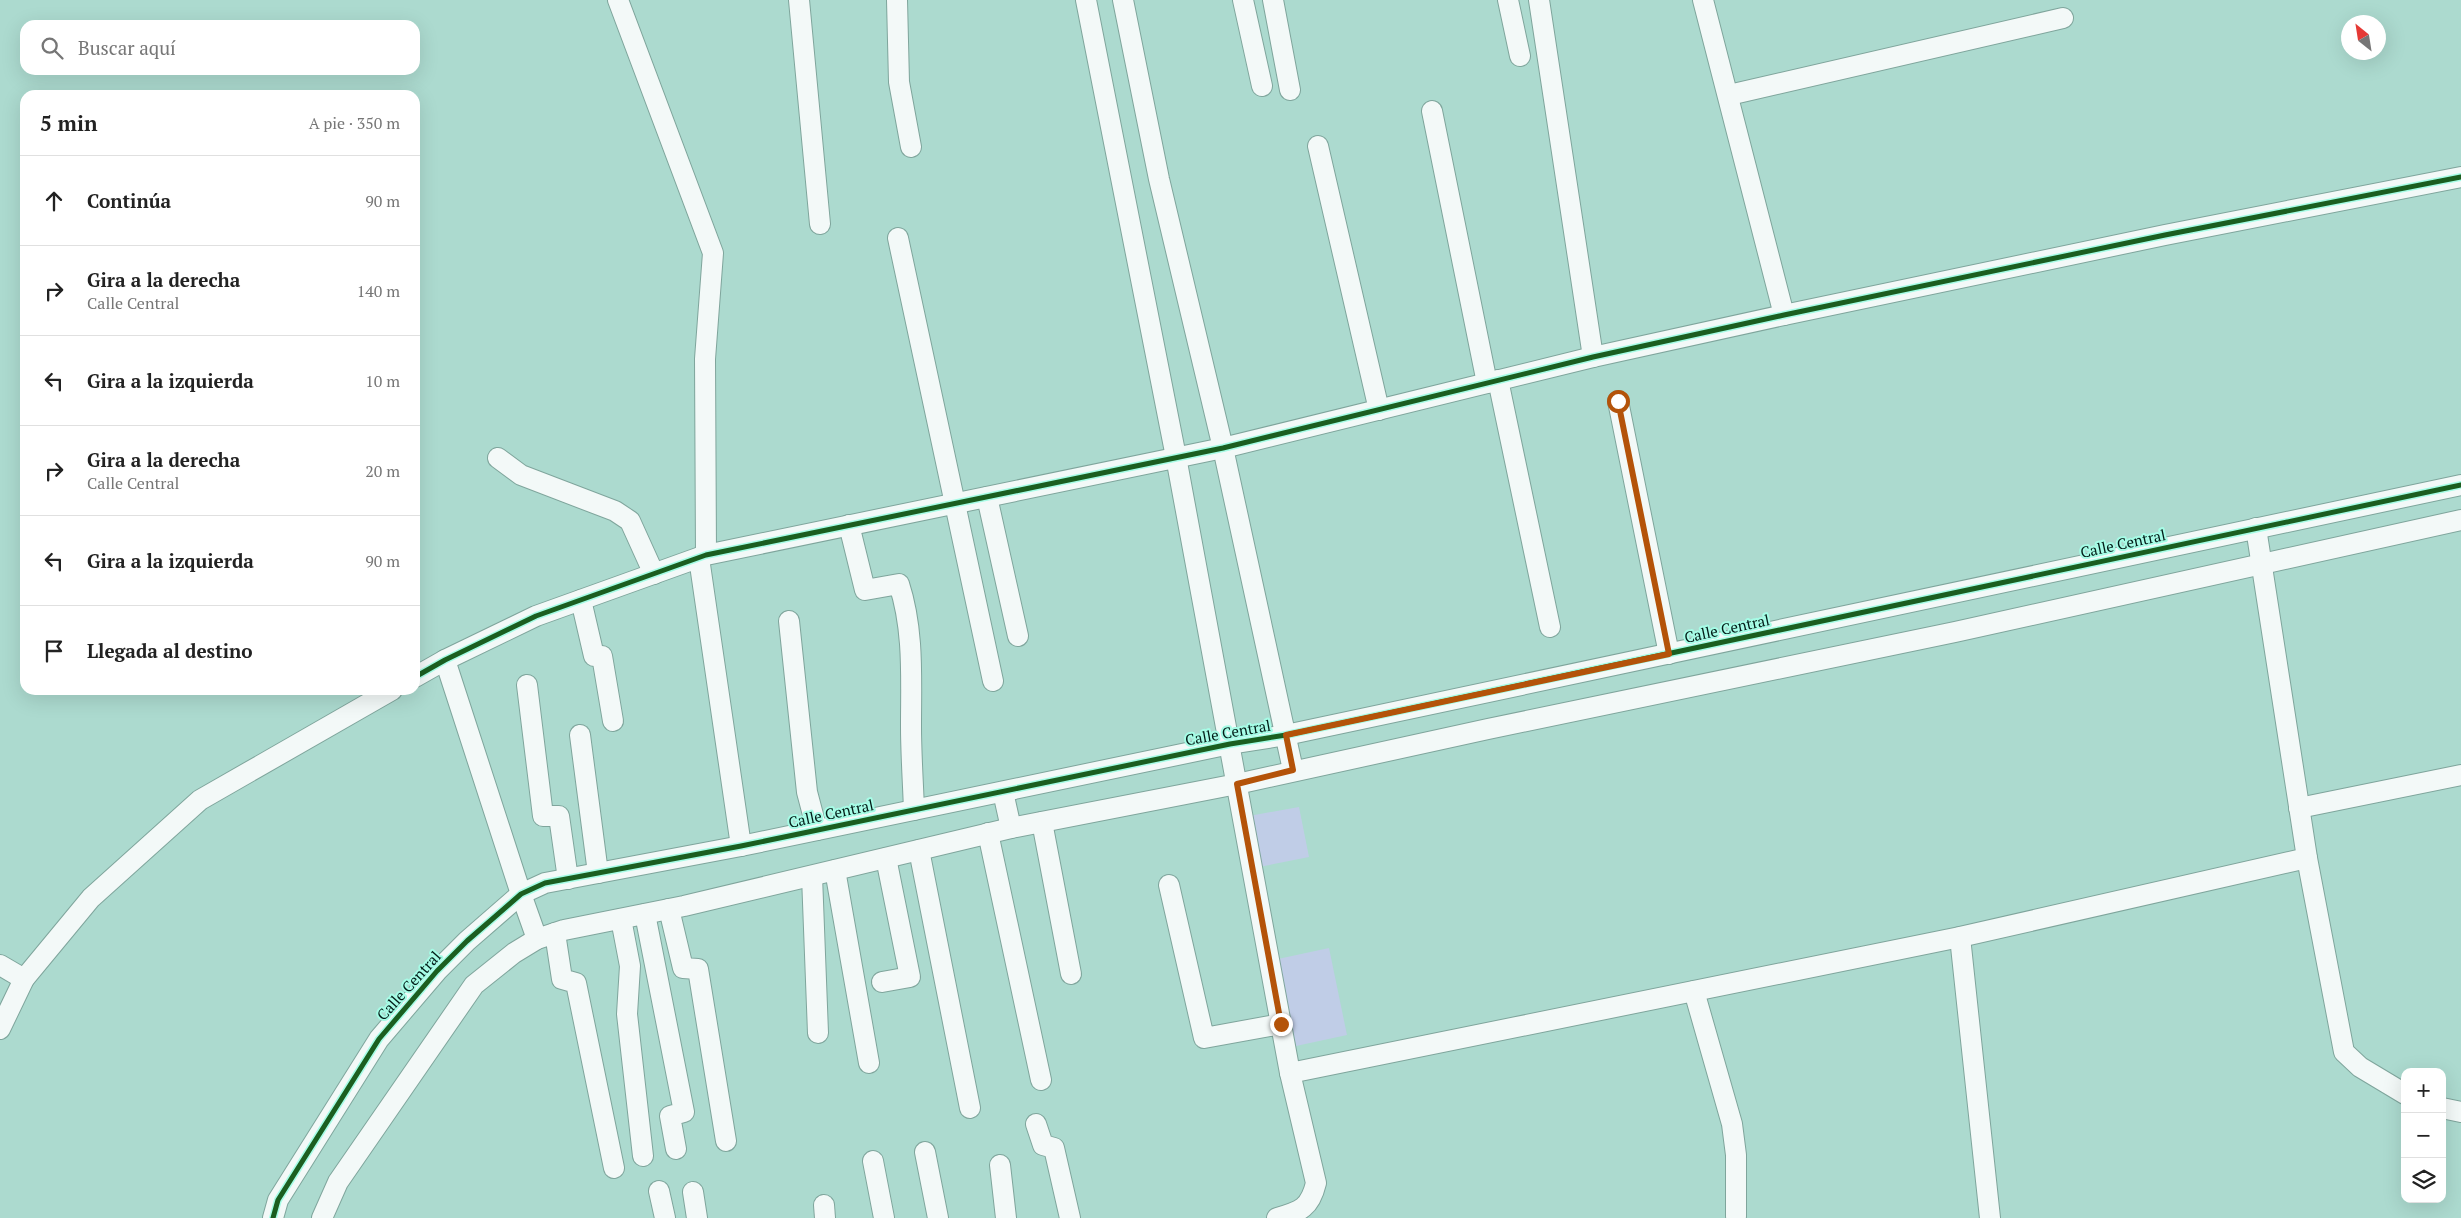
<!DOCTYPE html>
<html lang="es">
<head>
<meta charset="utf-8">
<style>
  :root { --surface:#fff; --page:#f2f2f2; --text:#222; --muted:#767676; --line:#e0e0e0 }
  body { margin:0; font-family:"PT Serif",serif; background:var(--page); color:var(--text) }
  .controls { position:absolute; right:15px; bottom:15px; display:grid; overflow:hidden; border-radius:10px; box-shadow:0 5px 20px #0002 }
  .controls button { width:45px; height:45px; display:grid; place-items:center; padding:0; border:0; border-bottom:1px solid var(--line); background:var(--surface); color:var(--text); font:25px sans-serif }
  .compass { position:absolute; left:2341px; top:15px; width:45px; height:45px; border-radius:50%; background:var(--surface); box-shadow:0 5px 20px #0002; rotate:330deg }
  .stop { position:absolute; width:15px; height:15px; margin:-11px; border:4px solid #b45309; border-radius:50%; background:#fff }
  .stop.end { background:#b45309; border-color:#fff; box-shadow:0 1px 5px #0008 }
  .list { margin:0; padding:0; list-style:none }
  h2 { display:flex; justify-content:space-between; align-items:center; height:65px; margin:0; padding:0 20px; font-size:21px }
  h2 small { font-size:16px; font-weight:400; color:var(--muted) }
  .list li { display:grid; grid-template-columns:32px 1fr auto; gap:15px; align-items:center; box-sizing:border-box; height:90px; padding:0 20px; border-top:1px solid var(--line) }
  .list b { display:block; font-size:19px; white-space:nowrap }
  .list p { margin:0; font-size:16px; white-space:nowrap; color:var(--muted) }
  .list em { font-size:16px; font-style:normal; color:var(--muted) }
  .icon { flex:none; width:28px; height:28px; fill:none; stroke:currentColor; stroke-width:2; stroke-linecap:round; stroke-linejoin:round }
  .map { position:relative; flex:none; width:2461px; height:1218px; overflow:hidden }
  .search { position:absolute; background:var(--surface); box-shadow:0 5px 20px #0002; left:20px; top:20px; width:400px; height:55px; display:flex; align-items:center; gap:12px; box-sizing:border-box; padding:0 18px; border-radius:15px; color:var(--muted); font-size:19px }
  .panel { position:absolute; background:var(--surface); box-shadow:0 5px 20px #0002; left:20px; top:90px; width:400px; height:605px; border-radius:15px }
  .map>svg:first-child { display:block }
</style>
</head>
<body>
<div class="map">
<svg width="2461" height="1218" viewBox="0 0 2461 1218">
  <rect width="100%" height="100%" fill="#acdacf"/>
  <!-- green -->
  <g fill="#c0cde7">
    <path d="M1299 807 1309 857 1259 867 1249 816Z"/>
    <path d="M1329 948 1347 1035 1296 1046 1278 959Z"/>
  </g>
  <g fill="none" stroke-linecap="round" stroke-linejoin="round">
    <defs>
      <g id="minor">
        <path d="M618 0 713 253 705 359 706 555"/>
        <path d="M799 0 820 224"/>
        <path d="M897 0 899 82 911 147"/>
        <path d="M1086 0 1176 457 1290 1073 1316 1183C1310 1208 1301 1211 1277 1218"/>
        <path d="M1123 0 1159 179 1223 448 1293 770"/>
        <path d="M1243 0 1262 86"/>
        <path d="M1273 0 1290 90"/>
        <path d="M1508 0 1520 56"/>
        <path d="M1539 0 1593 357"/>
        <path d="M1703 0 1784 315"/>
        <path d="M1729 95 2063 18"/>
        <path d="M1432 111 1487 383"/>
        <path d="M1318 146 1379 410"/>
        <path d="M898 238 993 681"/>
        <path d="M1498 380 1550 627"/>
        <path d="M1618 401 1669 654"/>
        <path d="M498 458 521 475 615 511 630 521 654 574"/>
        <path d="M987 497 1018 636"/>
        <path d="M849 525 865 590 899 584C914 630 911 678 911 726 911 754 913 782 914 810"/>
        <path d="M2256 528 2307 858 2344 1052 2360 1067 2405 1094"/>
        <path d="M699 558 741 846"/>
        <path d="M581 600 594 656H602L613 721"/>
        <path d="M789 621 807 792 817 830"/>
        <path d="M445 660 521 894 537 939"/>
        <path d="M415 677 445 660 536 616 706 555 1223 448 1593 357 1784 315 2165 235 2461 177"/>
        <path d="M527 685 543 816H559L568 879"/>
        <path d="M580 735 598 873"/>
        <path d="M1003 792 1011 828"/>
        <path d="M2299 808 2461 775"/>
        <path d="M1042 822 1071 974"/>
        <path d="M988 833 1041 1080"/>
        <path d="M919 850 970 1108"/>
        <path d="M835 870 869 1063"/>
        <path d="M812 876 818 1033"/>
        <path d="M1169 885 1204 1038 1281 1024"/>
        <path d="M669 909 683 968 698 969 726 1141"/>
        <path d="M645 914 684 1112 670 1116 676 1149"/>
        <path d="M621 919 630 966 627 1014 643 1156"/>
        <path d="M555 933 562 979 576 983 614 1168"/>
        <path d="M1960 937 1990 1218"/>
        <path d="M0 965 24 979"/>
        <path d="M882 982 910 977 886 858"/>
        <path d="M1694 991 1732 1124 1736 1155V1216"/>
        <path d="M0 1029 24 979 91 898 200 800 392 690"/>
        <path d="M1290 1073 1960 937 2307 858"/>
        <path d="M2442 1108 2461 1112"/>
        <path d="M1036 1124 1043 1145 1054 1148 1070 1218"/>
        <path d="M925 1152 938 1218"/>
        <path d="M873 1161 884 1218"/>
        <path d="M1000 1165 1006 1218"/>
        <path d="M659 1191 665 1218"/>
        <path d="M693 1192 697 1218"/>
        <path d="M824 1205 825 1218"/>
        <path d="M273 1218 278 1200 379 1039 437 971 467 941 521 894 545 883 741 846 1230 744 1286 735 2461 485"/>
        <path d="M322 1218 338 1182 474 985 514 953 537 939 564 930 684 906 1011 828 1237 784 1488 729 1955 632 2461 520"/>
      </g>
    </defs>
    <!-- minor casing -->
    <use href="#minor" stroke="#7fa59c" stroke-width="22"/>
    <!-- minor -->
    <use href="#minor" stroke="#f3f9f8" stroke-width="20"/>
    <defs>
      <g id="cycleway">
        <path d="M415 677 445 660 536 616 706 555 1223 448 1593 357 1784 315 2165 235 2461 177"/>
        <path d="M273 1218 278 1200 379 1039 437 971 467 941 521 894 545 883 741 846 1230 744 1286 735 2461 485"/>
      </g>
    </defs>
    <!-- cycleway casing -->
    <use href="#cycleway" stroke="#a6fce6" stroke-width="8"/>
    <!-- cycleway -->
    <use href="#cycleway" stroke="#1b5e20" stroke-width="5"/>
  </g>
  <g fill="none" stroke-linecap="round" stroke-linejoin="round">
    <!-- route -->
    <path stroke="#b45309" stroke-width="6" d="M1281 1024 1237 784 1293 770 1286 735 1669 654 1618 401"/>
  </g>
  <g text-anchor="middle" stroke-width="4" stroke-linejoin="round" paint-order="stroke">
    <!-- street labels -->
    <g font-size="15" fill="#021c17" stroke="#a6fce6">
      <text transform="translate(2123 544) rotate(-12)" y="5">Calle Central</text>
      <text transform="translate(1727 629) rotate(-12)" y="5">Calle Central</text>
      <text transform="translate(1228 733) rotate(-10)" y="5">Calle Central</text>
      <text transform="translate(831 814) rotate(-12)" y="5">Calle Central</text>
      <text transform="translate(409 986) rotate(-48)" y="5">Calle Central</text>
    </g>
  </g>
</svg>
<div class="controls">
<button>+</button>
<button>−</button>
<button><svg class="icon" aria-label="layers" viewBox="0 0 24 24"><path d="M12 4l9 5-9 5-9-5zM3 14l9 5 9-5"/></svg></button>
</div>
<svg class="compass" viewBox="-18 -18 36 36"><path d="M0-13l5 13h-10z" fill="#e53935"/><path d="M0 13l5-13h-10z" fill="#767676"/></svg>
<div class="stop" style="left:1618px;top:401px"></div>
<div class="stop end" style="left:1281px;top:1024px"></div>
<div class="search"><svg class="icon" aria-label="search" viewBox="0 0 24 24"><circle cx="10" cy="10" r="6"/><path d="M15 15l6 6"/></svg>Buscar aquí</div>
<section class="panel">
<h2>5 min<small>A pie · 350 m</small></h2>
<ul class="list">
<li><svg class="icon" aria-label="ahead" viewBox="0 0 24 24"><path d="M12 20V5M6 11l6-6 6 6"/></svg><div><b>Continúa</b></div><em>90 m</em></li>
<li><svg class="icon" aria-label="right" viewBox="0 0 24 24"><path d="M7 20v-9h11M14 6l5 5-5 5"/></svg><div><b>Gira a la derecha</b><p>Calle Central</p></div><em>140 m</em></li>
<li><svg class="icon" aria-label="left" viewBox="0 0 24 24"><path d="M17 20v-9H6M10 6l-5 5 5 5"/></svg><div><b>Gira a la izquierda</b></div><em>10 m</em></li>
<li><svg class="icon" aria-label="right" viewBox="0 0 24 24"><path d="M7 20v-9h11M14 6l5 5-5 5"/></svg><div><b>Gira a la derecha</b><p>Calle Central</p></div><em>20 m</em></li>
<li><svg class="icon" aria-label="left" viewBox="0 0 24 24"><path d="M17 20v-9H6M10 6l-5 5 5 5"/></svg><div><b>Gira a la izquierda</b></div><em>90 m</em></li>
<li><svg class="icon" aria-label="arrive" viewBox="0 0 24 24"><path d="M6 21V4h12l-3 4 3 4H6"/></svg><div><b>Llegada al destino</b></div></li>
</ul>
</section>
</div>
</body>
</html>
